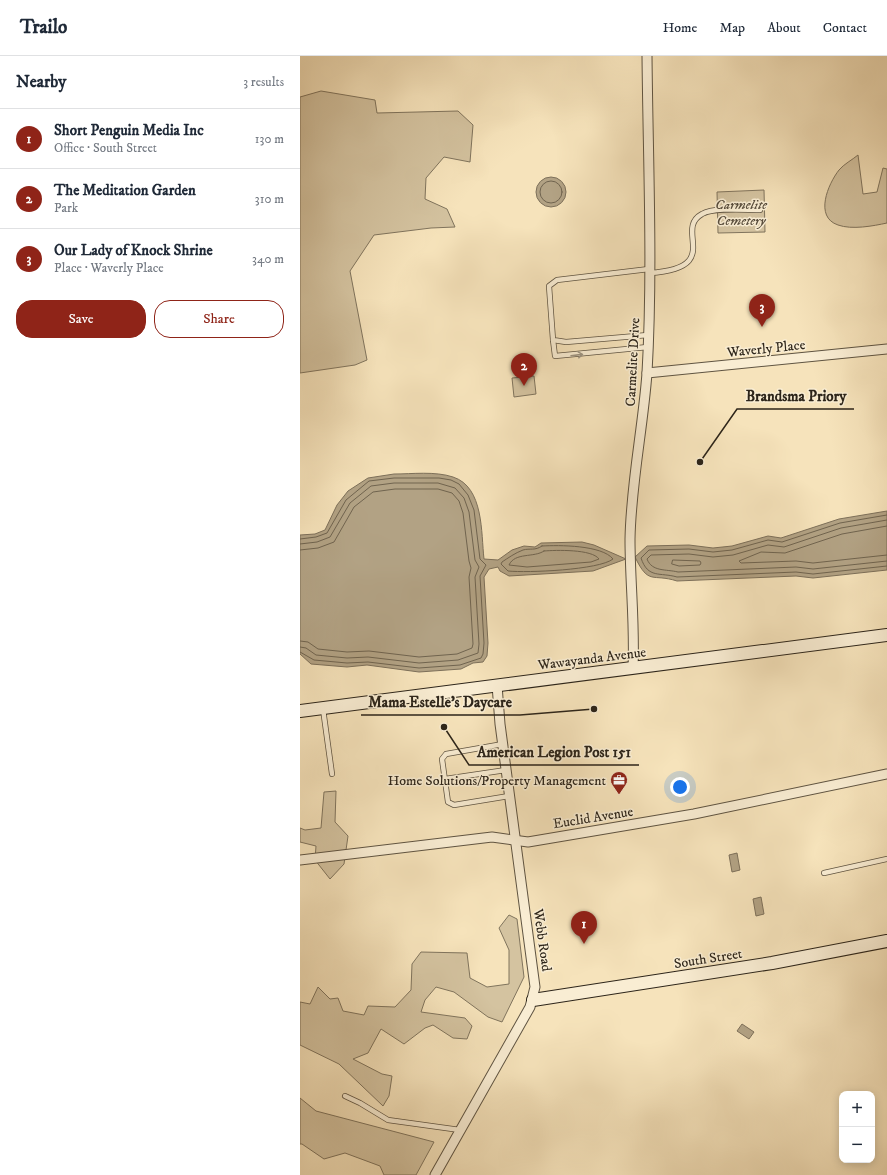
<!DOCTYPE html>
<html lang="en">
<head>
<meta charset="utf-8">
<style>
  :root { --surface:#fff; --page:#f6f6f7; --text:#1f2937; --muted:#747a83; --line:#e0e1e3; --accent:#8f2418 }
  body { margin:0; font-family:"IM FELL DW Pica",serif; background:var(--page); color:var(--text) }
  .controls { position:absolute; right:12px; bottom:12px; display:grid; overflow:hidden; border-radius:8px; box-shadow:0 2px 10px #0003 }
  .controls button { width:36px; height:36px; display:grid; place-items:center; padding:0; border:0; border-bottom:1px solid var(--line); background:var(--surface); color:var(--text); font:20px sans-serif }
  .you { position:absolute; left:380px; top:731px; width:14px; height:14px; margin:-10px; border:3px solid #fff; border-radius:50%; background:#1a73e8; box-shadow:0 0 0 6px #1a73e833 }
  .badge { display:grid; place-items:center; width:26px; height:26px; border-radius:50%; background:var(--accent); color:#fff; font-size:13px; font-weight:700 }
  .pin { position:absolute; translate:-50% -33px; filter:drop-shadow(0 1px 2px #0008) }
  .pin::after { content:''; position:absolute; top:21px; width:14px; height:12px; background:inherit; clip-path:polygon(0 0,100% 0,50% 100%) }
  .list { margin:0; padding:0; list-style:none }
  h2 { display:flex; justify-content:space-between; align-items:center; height:52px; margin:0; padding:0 16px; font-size:17px }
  h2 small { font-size:13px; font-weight:400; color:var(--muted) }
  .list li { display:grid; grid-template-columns:26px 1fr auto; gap:12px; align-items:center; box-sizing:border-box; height:60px; padding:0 16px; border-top:1px solid var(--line) }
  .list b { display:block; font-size:15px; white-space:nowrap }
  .list p { margin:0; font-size:13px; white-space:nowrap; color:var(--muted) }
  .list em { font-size:13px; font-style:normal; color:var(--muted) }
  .actions { display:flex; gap:8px; padding:12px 16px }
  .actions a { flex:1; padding:9px 0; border:1px solid var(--accent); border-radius:16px; text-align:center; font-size:14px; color:var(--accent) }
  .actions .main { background:var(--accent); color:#fff }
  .map { position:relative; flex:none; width:587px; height:1119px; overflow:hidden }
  header { display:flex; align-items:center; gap:24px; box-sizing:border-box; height:56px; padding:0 20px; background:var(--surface); border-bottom:1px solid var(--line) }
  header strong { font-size:19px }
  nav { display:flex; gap:22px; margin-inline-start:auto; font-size:14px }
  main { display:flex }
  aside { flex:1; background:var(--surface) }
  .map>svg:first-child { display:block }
</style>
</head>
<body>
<header>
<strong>Trailo</strong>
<nav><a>Home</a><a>Map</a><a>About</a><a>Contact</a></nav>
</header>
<main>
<aside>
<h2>Nearby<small>3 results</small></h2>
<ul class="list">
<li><span class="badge">1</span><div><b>Short Penguin Media Inc</b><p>Office · South Street</p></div><em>130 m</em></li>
<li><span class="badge">2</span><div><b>The Meditation Garden</b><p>Park</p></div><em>310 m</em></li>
<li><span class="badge">3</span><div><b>Our Lady of Knock Shrine</b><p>Place · Waverly Place</p></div><em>340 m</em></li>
</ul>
<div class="actions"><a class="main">Save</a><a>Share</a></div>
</aside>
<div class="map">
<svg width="587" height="1119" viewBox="0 0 587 1119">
  <rect width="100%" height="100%" fill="#f6e3bb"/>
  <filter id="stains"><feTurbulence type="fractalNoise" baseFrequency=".005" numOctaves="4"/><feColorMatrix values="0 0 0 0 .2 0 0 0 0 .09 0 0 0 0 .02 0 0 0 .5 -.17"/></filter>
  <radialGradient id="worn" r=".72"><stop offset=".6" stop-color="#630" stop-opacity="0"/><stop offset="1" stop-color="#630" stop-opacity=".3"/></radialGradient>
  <!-- green -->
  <g fill="#d4c3a0" stroke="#80745d">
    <path d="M21 35 75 44 77 57 158 55 173 69 170 106 144 101 126 122 125 143 147 153 155 171 131 172 74 179 50 215 67 304 55 309 0 317V41Z"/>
    <path d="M558 99 563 138 577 136 583 112 587 113V167C573 170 552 174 538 169 514 161 528 128 539 114 544 108 552 104 558 99Z"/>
    <path d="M464 134 465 176 418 177 417 136Z"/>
    <path d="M234 320 236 338 214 341 212 322Z"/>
    <path d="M36 735 35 766 48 780 44 808 30 823 15 804 16 790 0 786V772L5 774 21 772 24 736Z"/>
    <path d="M209 859 217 863 224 921 202 966 188 961 154 936 136 931 125 944 121 956 165 962 172 970 167 983 153 982 133 969 125 972 104 988 81 973 68 997 53 1003 82 1018 92 1020 89 1040 83 1050 39 1008 0 989V946L10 948 18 931 30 943 38 942 43 955 64 959 68 950 95 951 111 934 112 908 121 896 167 897 170 922 187 931 209 928V894L199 872Z"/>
    <path d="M0 1042 16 1055 134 1086 116 1119H84L80 1110 45 1097 24 1103 2 1088H0Z"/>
  </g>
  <!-- water -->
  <g fill="#b2a284" stroke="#7d705a">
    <circle cx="251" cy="136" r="15"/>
    <path d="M94 418C112 418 135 415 153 421 184 431 181 477 184 503L198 504 212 494 224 490 235 491 241 487 282 486 294 489 326 503 293 515 209 520 200 515 198 511 189 513 184 521 188 587 187 600 183 606 173 607 161 613 119 616 67 609 47 611 11 608 0 598V479L15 478 25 474 37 449 48 435 68 422Z"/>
    <path d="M587 455V514L513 522 496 520 377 525C352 517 349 530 335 501L347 490 389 489 413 492 432 490 468 480 481 482 539 463Z"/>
    <path d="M437 797 440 814 432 816 429 799Z"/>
    <path d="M461 841 464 858 456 860 453 843Z"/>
    <path d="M442 968 454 976 449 983 437 975Z"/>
  </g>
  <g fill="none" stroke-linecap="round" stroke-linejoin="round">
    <!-- shore -->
    <g stroke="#70644f" stroke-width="1">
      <circle cx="251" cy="136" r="11"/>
      <path d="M587 459 540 467 482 486 468 484 432 494 413 496 389 493 349 494 341 502C348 523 360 516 377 521L496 516 513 518 587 510"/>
      <path d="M587 464 541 472 484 491 468 489 433 499 413 501 389 498 351 499 347 503C352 516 366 513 378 516L496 511 513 513 587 505"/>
      <path d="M587 470 542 478 485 497 461 496 439 505 441 507 496 505 513 507 587 499"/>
      <path d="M0 483 16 481 27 477 46 444 69 425 94 422H139L151 424 159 428 168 439 174 454 180 503 186 509 180 520 184 587 183 598 181 602 160 609 119 612 68 606 47 607 14 604 0 596"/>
      <path d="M0 488 17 486 30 481 50 447 71 430 94 427H138L155 432 164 442 169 456 175 504 179 511 175 521 179 588 178 597 158 604 119 607 68 601 47 602 16 599 6 592 0 591"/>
      <path d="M242 490C259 489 302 489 313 503 299 514 227 517 208 515L201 508 202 506C208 502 215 497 223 494 230 492 235 495 242 490Z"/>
      <path d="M0 494 18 492 34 486 54 451 73 436 95 433H138L152 437 159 445 163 457 169 505 171 512 169 521 173 588 172 592 157 598 119 601 69 595 47 596 18 593 8 586 0 585"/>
      <path d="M244 495C256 494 292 493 299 503L291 506 227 511 209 509C215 496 234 502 244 495Z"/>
      <path d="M373 504 400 505 401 507 400 509 379 510 372 508Z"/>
    </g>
    <defs>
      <g id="lane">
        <path d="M349 217C425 212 373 174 402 158 414 151 446 154 460 154"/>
        <path d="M348 279 266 286 253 284 249 230 257 224 349 213"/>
        <path d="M253 284 255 300 348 291"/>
        <path d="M23 653 32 718"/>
        <path d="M203 688 146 698 142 703 148 746 154 749 209 740"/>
        <path d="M145 723 206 714"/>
        <path d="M524 817 587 803"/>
        <path d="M45 1040 60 1047 88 1064 160 1074"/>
      </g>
      <g id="street">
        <path d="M347 317 587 293"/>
        <path d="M333 612C335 569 330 526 330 483 331 427 343 372 347 317 353 212 348 105 347 0"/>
        <path d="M0 804 192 781 228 786 394 758 587 718"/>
        <path d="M135 1119 230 951 235 931 200 668 197 629"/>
      </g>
      <g id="secondary">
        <path d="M0 655 587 579"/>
        <path d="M233 944 472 907 587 885"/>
      </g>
    </defs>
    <!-- lane casing -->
    <use href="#lane" stroke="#5f5442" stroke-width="6"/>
    <!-- street casing -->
    <use href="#street" stroke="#5f5442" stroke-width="11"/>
    <!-- secondary casing -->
    <use href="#secondary" stroke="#2d251a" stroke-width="14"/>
    <!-- lane -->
    <use href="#lane" stroke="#f9edd3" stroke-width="4.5"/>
    <!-- street -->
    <use href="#street" stroke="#f9edd3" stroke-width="9"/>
    <!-- secondary -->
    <use href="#secondary" stroke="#f9edd3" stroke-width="12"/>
  </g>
  <!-- one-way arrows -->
  <defs><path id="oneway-shaft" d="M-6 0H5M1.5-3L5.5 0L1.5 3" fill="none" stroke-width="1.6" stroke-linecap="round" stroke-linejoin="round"/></defs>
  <use stroke="#9d9380" href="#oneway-shaft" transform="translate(277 299) rotate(-7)"/>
  <!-- icons -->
  <defs>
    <symbol id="office-pin" viewBox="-11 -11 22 30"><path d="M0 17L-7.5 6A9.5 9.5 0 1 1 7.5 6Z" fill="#8f2418" stroke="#f9edd3"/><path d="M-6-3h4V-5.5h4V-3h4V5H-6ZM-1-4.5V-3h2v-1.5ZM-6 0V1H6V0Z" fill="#fff"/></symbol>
  </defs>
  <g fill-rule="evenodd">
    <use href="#office-pin" x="309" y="714" width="20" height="27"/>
  </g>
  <g text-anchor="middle" stroke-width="3" stroke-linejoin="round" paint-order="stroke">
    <!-- park labels -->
    <g font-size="14" font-style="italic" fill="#574c3c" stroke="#f9edd3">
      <text x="441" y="153">Carmelite<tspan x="441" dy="16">Cemetery</tspan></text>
    </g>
    <!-- street labels -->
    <g font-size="14" fill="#2d251a" stroke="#f9edd3">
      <text transform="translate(466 292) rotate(-6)" y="5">Waverly Place</text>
      <text transform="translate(332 306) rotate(-87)" y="5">Carmelite Drive</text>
      <text transform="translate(292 602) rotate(-7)" y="5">Wawayanda Avenue</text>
      <text transform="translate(293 761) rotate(-9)" y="5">Euclid Avenue</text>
      <text transform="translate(243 884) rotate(82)" y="5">Webb Road</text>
      <text transform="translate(408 902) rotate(-9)" y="5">South Street</text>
    </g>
    <!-- poi labels -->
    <g font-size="14" fill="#2d251a" stroke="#f9edd3" text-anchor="end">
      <text x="306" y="729">Home Solutions/Property Management</text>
    </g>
  </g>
  <!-- callouts -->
  <path fill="none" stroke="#2d251a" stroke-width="1.5" d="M400 406L437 353H554M294 653L220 659H61M144 671L169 709H339"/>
  <g fill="#2d251a" stroke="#f9edd3" stroke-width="1.5">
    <circle cx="400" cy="406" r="4"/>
    <circle cx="294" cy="653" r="4"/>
    <circle cx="144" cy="671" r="4"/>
  </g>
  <g font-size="15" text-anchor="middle" font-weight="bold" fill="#2d251a" stroke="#f9edd3" stroke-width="3" stroke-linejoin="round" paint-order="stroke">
    <text x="496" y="345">Brandsma Priory</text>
    <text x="140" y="651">Mama Estelle's Daycare</text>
    <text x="254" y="701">American Legion Post 151</text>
  </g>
  <rect width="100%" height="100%" filter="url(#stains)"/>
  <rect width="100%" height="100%" fill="url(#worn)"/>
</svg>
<div class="controls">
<button>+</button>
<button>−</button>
</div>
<div class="you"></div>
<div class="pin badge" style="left:284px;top:888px">1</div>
<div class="pin badge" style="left:224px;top:330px">2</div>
<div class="pin badge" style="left:462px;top:271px">3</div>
</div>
</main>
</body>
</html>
